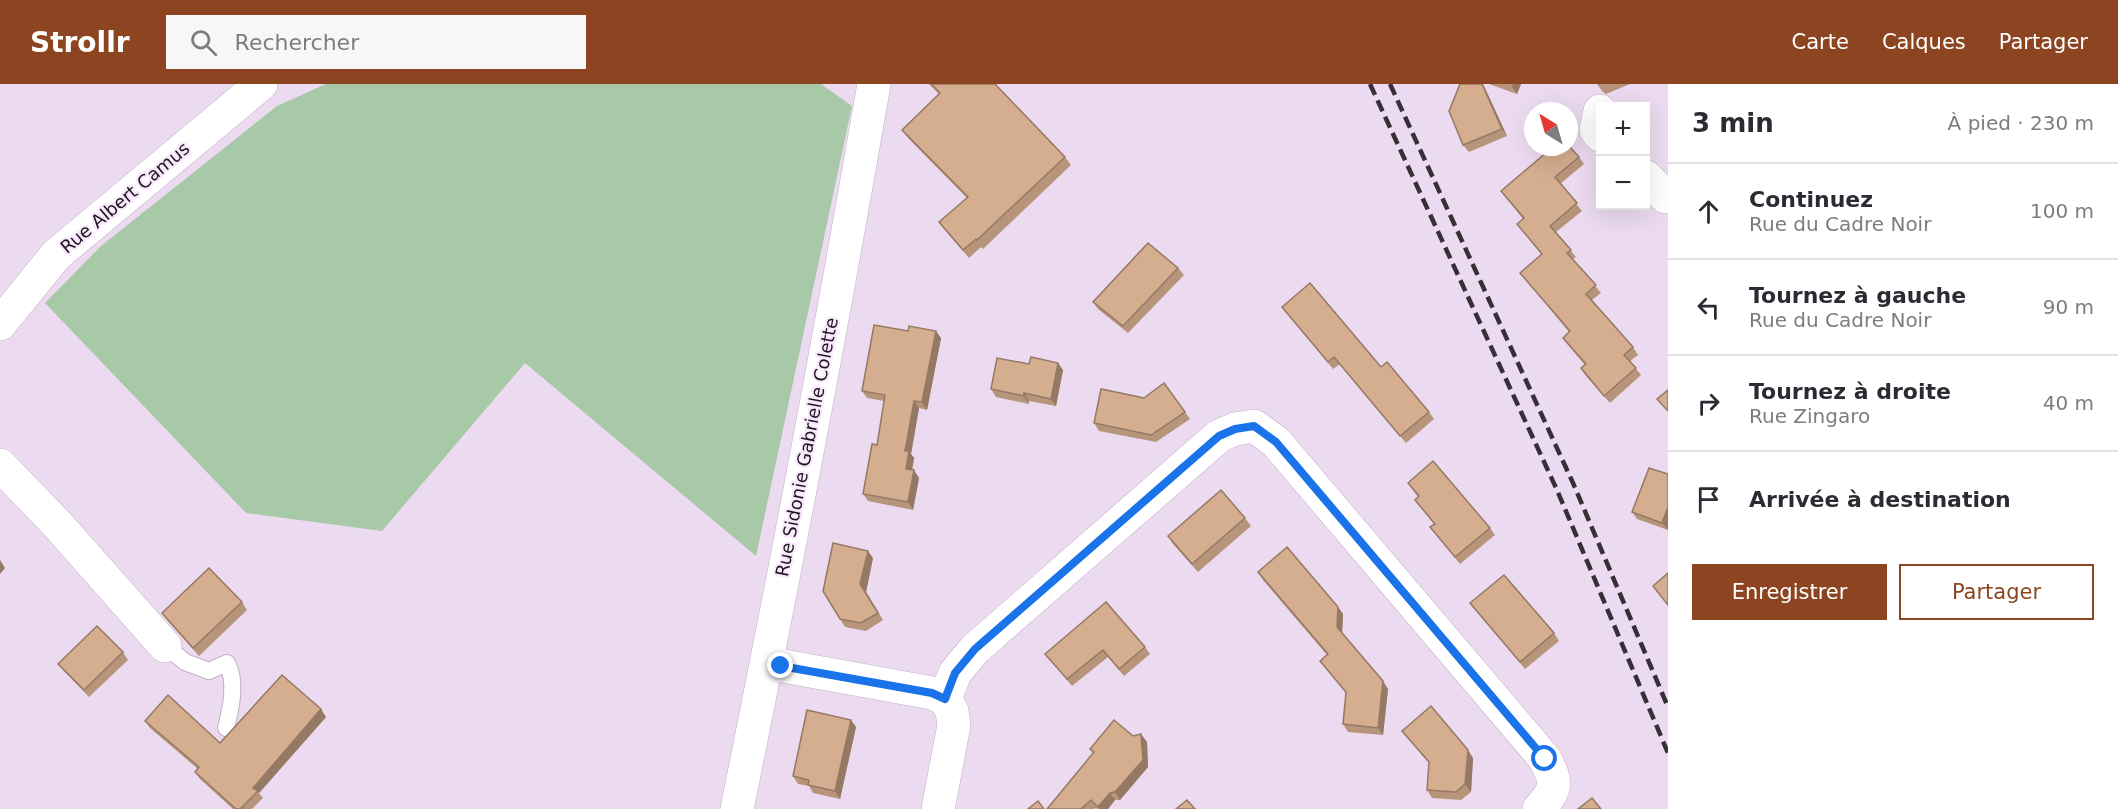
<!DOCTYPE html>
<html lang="fr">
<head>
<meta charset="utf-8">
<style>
  :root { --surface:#fff; --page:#f7f7f7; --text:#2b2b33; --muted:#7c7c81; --line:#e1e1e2; --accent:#8c4520 }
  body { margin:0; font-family:"DejaVu Sans",sans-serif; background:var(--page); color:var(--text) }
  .controls { position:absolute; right:18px; top:18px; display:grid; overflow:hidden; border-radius:0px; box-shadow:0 6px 24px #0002 }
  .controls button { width:54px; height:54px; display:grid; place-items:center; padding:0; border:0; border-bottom:2px solid var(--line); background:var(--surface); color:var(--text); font:30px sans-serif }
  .compass { position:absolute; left:1524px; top:18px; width:54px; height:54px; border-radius:50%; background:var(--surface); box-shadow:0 6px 24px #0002; rotate:323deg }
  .stop { position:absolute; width:18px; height:18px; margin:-14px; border:4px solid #1a73e8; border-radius:50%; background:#fff }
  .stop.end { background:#1a73e8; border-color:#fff; box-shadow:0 2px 6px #0008 }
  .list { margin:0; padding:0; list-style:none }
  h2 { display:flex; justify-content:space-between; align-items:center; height:78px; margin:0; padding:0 24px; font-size:26px }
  h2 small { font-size:20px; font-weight:400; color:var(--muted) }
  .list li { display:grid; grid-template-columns:39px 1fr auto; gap:18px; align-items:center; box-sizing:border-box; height:96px; padding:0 24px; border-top:2px solid var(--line) }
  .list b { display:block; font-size:22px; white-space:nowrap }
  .list p { margin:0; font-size:20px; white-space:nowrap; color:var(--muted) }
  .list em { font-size:20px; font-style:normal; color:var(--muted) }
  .actions { display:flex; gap:12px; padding:18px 24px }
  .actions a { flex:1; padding:14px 0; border:2px solid var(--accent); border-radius:0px; text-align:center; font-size:21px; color:var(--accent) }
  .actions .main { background:var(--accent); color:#fff }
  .icon { flex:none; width:33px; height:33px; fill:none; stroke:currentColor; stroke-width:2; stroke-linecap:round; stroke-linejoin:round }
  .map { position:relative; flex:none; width:1668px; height:725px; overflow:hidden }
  header { display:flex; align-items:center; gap:36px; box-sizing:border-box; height:84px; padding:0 30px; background:var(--accent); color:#fff }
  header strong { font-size:28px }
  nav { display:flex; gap:33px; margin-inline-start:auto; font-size:21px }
  .search { width:420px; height:54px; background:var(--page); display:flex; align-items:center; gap:15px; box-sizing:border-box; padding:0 21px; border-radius:0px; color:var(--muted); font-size:22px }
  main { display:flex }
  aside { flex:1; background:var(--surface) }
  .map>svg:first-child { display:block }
</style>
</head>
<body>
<header>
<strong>Strollr</strong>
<div class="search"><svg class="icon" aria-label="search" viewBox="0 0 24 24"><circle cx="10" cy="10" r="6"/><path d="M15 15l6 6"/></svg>Rechercher</div>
<nav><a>Carte</a><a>Calques</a><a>Partager</a></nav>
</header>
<main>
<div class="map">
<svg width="1668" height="725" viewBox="0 0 1668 725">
  <rect width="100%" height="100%" fill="#ecdbf0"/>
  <!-- green -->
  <path fill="#a7c9a7" d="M326 0H821L852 22 756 472 525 279 382 447 246 429 45 219 101 162 277 22Z"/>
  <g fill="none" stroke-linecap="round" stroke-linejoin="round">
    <defs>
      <path id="service" d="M162 559 185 578 209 587 227 579C237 598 231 624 226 644"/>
      <g id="minor">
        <path d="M1600 27 1596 46 1600 51"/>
        <path d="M1646 93 1666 113 1668 111"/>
        <path d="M0 240 56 171 261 0"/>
        <path d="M0 381 58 441 165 562"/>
        <path d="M767 579 932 609 945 615 952 627 954 641 938 725"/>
        <path d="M945 615 955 589 975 565 1219 352 1235 345 1254 342 1276 358 1545 675C1557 698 1558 704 1539 725"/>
        <path d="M737 725C786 484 832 242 874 0"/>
      </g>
    </defs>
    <!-- service casing -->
    <use href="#service" stroke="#c0b0c4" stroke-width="18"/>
    <!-- minor casing -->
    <use href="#minor" stroke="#c0b0c4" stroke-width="34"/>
    <!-- service -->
    <use href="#service" stroke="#fff" stroke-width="16"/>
    <!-- minor -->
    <use href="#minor" stroke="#fff" stroke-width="33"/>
    <!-- rail -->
    <g stroke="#362f37" stroke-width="4.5" stroke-dasharray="12 6" stroke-linecap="butt">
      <path d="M1370 0 1557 406 1668 669"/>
      <path d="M1390 0 1573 399 1668 623"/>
    </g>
  </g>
  <!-- wall -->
  <g fill="#b7957b">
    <path d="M929 0H995L1065 73 1071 81 983 165 981 163 969 174 945 146 939 138 967 114 908 54 902 46 939 10Z"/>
    <path d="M1483 0 1507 52 1469 68 1463 61Z"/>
    <path d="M1489 0H1521L1517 10Z"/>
    <path d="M1597 0H1630L1606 10 1602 7Z"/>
    <path d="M1579 73 1584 80 1560 100 1582 127 1556 148 1576 173 1573 175 1601 209 1592 216 1633 263 1638 271 1630 277 1641 291 1610 319 1586 292 1581 284 1585 281 1568 261 1563 254 1569 248 1520 189 1542 171 1517 140 1523 135 1501 107Z"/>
    <path d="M1178 184 1184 191 1128 249 1098 225 1093 218Z"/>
    <path d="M1282 223 1381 283 1429 328 1434 335 1406 359 1340 280 1333 285Z"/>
    <path d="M941 254 927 326 919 324 911 370 914 374 912 386 919 394 913 426 868 417 863 410 877 361 884 317 867 314 862 307Z"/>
    <path d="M1029 280 1063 286 1056 322 1029 317V320L996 313 991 305Z"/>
    <path d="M1164 299 1190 335 1156 358 1099 347 1094 339 1144 314Z"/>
    <path d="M1649 384 1668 446 1637 435 1632 428Z"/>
    <path d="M1408 399 1490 444 1495 451 1460 480 1430 443 1434 440 1415 416 1418 413Z"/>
    <path d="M1245 434 1251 442 1198 488 1173 460 1168 452Z"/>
    <path d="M873 474 866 508 883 536 866 547 845 543 840 535Z"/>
    <path d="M1258 488 1338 523 1343 530 1342 549 1388 605 1383 651 1348 648 1343 640 1346 609 1320 577 1327 571 1263 496Z"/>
    <path d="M242 518 247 526 199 572 168 537 162 529Z"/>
    <path d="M1470 519 1554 549 1559 557 1525 585Z"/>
    <path d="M1145 563 1150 570 1124 592 1108 573 1072 602 1045 570Z"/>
    <path d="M123 568 128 576 89 613 64 587 58 580Z"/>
    <path d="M326 633 259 709 263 714 252 725H233L200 695 195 688 198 685 150 644 145 637 220 659Z"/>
    <path d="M856 643 840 715 813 709 809 702 798 700 793 692Z"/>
    <path d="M1402 647 1473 674 1471 708 1461 716 1432 714 1427 706 1429 679Z"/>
    <path d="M1133 652 1147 658 1148 683 1120 716H1115L1108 725H1097L1096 724 1094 725H1047L1093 670 1090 665Z"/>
  </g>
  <!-- shaded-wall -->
  <g fill="#957964">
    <path d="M1482 0H1483L1507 52 1502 45Z"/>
    <path d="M1513 0H1521L1517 10 1512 3Z"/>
    <path d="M936 247 941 254 927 326 922 318Z"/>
    <path d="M1058 279 1063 286 1056 322 1051 315Z"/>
    <path d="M1024 309 1029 317V320L1024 312Z"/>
    <path d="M914 317 919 324 911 370 914 374 911 392 906 385 905 367Z"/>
    <path d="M914 386 919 394 913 426 908 418Z"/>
    <path d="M1668 423V446L1662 439Z"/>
    <path d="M868 467 873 474 866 508 883 536 860 500Z"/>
    <path d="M0 476 5 484 0 490Z"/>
    <path d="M1338 523 1343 530 1342 550 1337 543Z"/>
    <path d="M1383 597 1388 605 1383 651 1378 644Z"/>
    <path d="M321 625 326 633 259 709 253 704Z"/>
    <path d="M851 636 856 643 840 715 835 707Z"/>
    <path d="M1141 650 1147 658 1148 683 1120 716 1115 708Z"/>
    <path d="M1468 666 1473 674 1471 708 1465 700Z"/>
    <path d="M1110 709 1115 716 1108 725H1100L1098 723Z"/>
  </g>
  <!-- building -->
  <g fill="#d5ad8f" stroke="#957964" stroke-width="1.5">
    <path d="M931 0H995L1065 73 977 156 976 155 963 166 939 138 968 113 902 46 940 9Z"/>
    <path d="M1460 0H1482L1502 45 1463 61 1449 27Z"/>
    <path d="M1569 62 1579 73 1555 93 1577 119 1550 142 1571 166 1567 169 1596 201 1586 210 1633 263 1624 271 1636 284 1604 312 1581 284 1586 280 1563 254 1570 247 1520 189 1542 170 1517 140 1524 134 1501 107 1553 63H1569Z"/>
    <path d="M1148 159 1178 184 1123 242 1093 218Z"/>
    <path d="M1310 199 1381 283 1387 278 1429 328 1400 352 1334 273 1328 278 1282 223Z"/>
    <path d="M874 241 908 247 909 242 936 247 922 318 914 317 905 367H909L906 385 914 386 908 418 863 410 872 360 877 361 885 311 862 307Z"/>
    <path d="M1031 273 1058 279 1051 315 1024 309V312L991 305 997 274 1029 280Z"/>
    <path d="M1164 299 1185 328 1151 351 1094 339 1101 305 1144 314Z"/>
    <path d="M1668 306V327L1657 315Z"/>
    <path d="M1433 377 1490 444 1455 473 1430 443 1435 440 1415 416 1419 412 1408 399Z"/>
    <path d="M1649 384 1668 390V423L1662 439 1632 428Z"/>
    <path d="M1221 406 1245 434 1192 480 1168 452Z"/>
    <path d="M833 459 868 467 860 500 878 529 861 539 840 535 823 507Z"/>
    <path d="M1287 463 1338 523 1337 543 1383 597 1378 644 1343 640 1346 608 1320 577 1328 570 1258 488Z"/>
    <path d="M209 484 242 518 193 564 162 529Z"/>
    <path d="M1668 489V521L1653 502Z"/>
    <path d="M1504 491 1554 549 1520 578 1470 519Z"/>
    <path d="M1106 518 1145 563 1119 585 1103 566 1067 595 1045 570Z"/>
    <path d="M97 542 123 568 84 606 58 580Z"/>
    <path d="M282 591 321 625 253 704 258 707 240 725H236L195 688 199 683 145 637 168 611 220 659Z"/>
    <path d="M1431 622 1468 666 1465 700 1456 708 1427 706 1429 678 1402 647Z"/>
    <path d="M807 626 851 636 835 707 808 701 809 696 793 692Z"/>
    <path d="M1114 636 1133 652 1141 650 1143 676 1115 708 1110 709 1098 723 1091 716 1081 725H1047L1094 668 1090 665Z"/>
    <path d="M1592 714 1601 725H1578Z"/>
    <path d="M1187 716 1195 725H1176Z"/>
    <path d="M1038 717 1044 725H1028Z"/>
  </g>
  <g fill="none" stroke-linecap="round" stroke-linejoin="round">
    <!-- route -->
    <path stroke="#1a73e8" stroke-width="8" d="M781 582 932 609 945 615 955 589 975 565 1219 352 1235 345 1254 342 1276 358 1545 675"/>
  </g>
  <g text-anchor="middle" stroke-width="4.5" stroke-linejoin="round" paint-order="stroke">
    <!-- street labels -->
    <g font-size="18" fill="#1d171e" stroke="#fae8fd">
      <text transform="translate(125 114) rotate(-40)" y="6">Rue Albert Camus</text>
      <text transform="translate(807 363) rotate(-79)" y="6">Rue Sidonie Gabrielle Colette</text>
    </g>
  </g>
</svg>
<div class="controls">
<button>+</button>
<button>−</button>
</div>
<svg class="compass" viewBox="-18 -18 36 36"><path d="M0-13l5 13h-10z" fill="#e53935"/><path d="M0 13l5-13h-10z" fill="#7c7c81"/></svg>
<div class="stop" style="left:1545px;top:675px"></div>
<div class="stop end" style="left:781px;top:582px"></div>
</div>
<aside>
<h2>3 min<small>À pied · 230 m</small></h2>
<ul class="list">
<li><svg class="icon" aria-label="ahead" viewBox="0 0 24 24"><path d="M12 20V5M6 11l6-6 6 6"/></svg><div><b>Continuez</b><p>Rue du Cadre Noir</p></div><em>100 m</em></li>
<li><svg class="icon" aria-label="left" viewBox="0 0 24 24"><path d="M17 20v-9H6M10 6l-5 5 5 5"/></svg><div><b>Tournez à gauche</b><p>Rue du Cadre Noir</p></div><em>90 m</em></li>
<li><svg class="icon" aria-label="right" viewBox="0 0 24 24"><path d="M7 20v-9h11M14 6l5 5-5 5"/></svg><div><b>Tournez à droite</b><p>Rue Zingaro</p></div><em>40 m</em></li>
<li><svg class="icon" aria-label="arrive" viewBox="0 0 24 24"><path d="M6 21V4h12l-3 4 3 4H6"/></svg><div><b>Arrivée à destination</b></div></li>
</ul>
<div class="actions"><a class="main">Enregistrer</a><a>Partager</a></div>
</aside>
</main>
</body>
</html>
